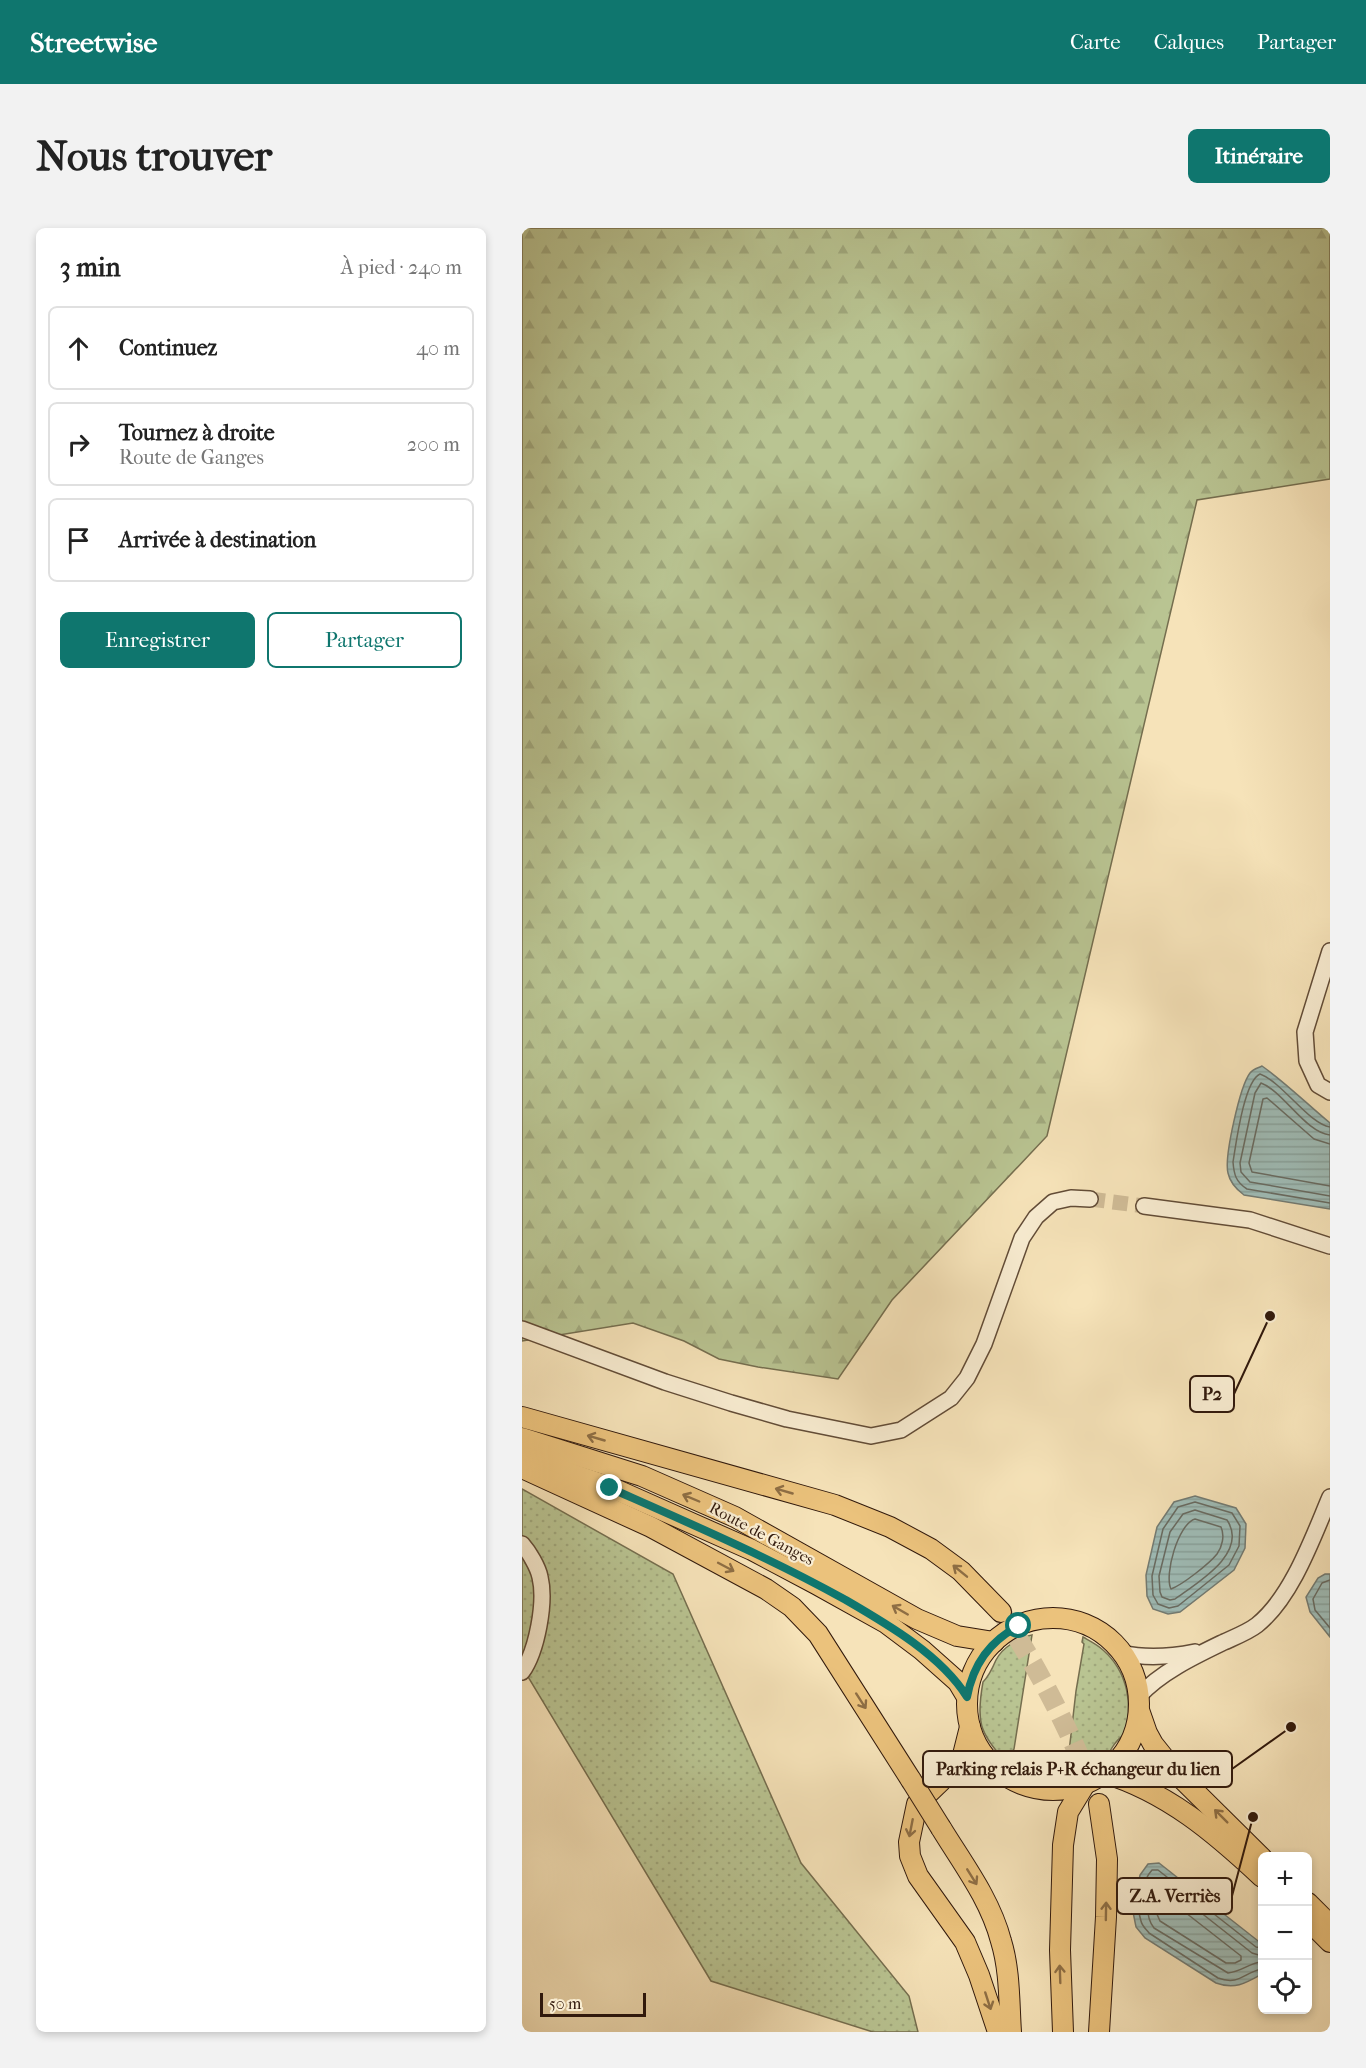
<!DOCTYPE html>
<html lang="fr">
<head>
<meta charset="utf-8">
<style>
  :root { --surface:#fff; --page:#f2f2f2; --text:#222; --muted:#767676; --line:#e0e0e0; --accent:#0f766e }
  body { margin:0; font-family:"IM FELL French Canon",serif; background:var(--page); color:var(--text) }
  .controls { position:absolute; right:18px; bottom:18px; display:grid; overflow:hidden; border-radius:9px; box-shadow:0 3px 9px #0003 }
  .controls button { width:54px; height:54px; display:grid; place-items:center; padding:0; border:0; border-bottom:2px solid var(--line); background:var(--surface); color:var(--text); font:30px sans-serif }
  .scale { position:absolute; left:18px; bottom:15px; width:106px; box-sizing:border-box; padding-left:6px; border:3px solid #31190c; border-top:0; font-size:16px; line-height:21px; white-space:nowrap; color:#31190c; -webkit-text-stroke:4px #f9edd2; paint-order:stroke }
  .stop { position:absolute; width:18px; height:18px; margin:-14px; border:4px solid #0f766e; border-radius:50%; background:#fff }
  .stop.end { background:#0f766e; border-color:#fff; box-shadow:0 2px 6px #0008 }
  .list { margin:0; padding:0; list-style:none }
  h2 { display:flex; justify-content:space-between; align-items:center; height:78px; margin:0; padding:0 24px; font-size:26px }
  h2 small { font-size:20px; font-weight:400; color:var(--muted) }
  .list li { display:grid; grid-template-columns:39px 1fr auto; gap:18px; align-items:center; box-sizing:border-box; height:84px; margin:0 12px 12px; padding:0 12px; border:2px solid var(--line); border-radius:9px }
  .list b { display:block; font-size:22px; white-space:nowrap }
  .list p { margin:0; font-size:20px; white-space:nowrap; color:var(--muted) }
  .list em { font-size:20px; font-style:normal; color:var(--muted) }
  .actions { display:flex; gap:12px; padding:18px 24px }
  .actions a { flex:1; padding:14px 0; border:2px solid var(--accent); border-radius:9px; text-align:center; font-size:21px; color:var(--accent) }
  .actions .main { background:var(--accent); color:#fff }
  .icon { flex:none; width:33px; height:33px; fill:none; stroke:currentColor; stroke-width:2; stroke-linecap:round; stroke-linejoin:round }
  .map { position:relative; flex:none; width:808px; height:1804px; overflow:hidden; border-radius:9px }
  header { display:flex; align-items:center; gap:36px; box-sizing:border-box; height:84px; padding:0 30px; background:var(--accent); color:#fff }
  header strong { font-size:28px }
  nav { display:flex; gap:33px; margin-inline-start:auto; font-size:21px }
  .intro { display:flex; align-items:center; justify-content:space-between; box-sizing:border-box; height:144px; padding:0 36px }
  h1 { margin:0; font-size:42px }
  .button { padding:15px 27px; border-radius:9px; background:var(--accent); color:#fff; font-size:21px; font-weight:700 }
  main { display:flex; gap:36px; padding:0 36px }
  aside { flex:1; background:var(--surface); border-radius:9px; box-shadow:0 3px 9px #0003 }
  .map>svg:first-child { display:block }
</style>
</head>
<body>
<header>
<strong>Streetwise</strong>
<nav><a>Carte</a><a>Calques</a><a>Partager</a></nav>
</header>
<div class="intro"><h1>Nous trouver</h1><a class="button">Itinéraire</a></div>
<main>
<aside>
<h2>3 min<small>À pied · 240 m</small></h2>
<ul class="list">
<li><svg class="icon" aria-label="ahead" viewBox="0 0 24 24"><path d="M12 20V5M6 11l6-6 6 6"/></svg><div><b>Continuez</b></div><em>40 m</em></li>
<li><svg class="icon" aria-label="right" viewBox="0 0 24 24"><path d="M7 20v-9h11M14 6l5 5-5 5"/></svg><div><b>Tournez à droite</b><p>Route de Ganges</p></div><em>200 m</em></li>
<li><svg class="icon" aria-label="arrive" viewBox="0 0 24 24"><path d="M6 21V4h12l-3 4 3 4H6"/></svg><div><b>Arrivée à destination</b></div></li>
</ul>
<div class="actions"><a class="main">Enregistrer</a><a>Partager</a></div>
</aside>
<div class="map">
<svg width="808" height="1804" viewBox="0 0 808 1804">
  <defs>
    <pattern id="grass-dots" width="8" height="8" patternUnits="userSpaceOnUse" patternTransform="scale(1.5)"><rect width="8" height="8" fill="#b9c492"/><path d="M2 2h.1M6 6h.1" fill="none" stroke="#a0a87d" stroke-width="1.8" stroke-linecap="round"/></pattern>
    <pattern id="forest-firs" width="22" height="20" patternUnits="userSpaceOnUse" patternTransform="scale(1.5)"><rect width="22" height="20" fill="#b9c492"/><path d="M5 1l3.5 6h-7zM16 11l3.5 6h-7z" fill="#a0a87d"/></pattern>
    <pattern id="water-rules" width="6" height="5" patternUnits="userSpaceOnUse" patternTransform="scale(1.5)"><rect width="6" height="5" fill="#9fbdb8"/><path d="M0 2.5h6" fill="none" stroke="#89a29d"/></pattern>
  </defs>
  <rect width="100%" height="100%" fill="#f6e3b9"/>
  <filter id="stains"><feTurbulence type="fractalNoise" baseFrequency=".00333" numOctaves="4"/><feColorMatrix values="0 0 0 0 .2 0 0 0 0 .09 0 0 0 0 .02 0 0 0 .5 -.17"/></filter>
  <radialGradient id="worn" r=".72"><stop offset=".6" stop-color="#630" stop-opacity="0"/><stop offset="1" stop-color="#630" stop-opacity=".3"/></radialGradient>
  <!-- grass -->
  <g fill="url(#grass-dots)" stroke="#756e4f" stroke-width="1.5">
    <path d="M0 1261 151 1346 279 1635 387 1768 396 1804H351L189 1753 2 1442 0 1441Z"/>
    <path d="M510 1407 492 1521 484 1534C457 1505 454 1493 461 1454 467 1448 471 1439 474 1432 480 1420 497 1409 510 1407Z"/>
    <path d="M561 1409C568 1413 576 1417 581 1422 605 1443 613 1478 601 1508 595 1511 586 1524 586 1530 573 1540 561 1548 544 1550L554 1463 562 1416 560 1414Z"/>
  </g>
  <!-- forest -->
  <path fill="url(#forest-firs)" stroke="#756e4f" stroke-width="1.5" d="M0 0H808V251L675 272 525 908 370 1072 316 1151 236 1139 197 1131 162 1113 111 1095 0 1113Z"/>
  <!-- water -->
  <g fill="url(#water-rules)" stroke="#737b73" stroke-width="1.5">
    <path d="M740 838C764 855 785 876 808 895V981L722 967C714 961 708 955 706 945 702 929 718 858 728 845 731 841 736 840 740 838Z"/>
    <path d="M673 1268 714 1280 724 1296 723 1320 712 1342 658 1384 646 1386 631 1381 625 1368 624 1347 635 1299 652 1274Z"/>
    <path d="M803 1346H808V1409L788 1384 784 1369 796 1350Z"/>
    <path d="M637 1635 740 1716V1746C724 1755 713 1762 694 1755L623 1710 614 1699 611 1684 618 1647 626 1636Z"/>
  </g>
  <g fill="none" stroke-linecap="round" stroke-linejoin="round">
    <!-- shore -->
    <g stroke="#686b62" stroke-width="1.5">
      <path d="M808 899C787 896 760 854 738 846 722 853 714 916 711 934 712 947 714 954 725 961L808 975"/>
      <path d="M808 907C784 905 761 863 739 855L733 865 718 935 719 944 728 954 808 968"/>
      <path d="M808 916 792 911 745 870 741 871 727 935 730 944 808 958"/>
      <path d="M673 1274 710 1285 718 1298 717 1318 707 1337 656 1378 647 1380 636 1376 631 1367 630 1348 641 1301 656 1279Z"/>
      <path d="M673 1282 705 1292C727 1325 675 1355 653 1371L648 1372 640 1369 638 1364 637 1348 648 1304 661 1286Z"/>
      <path d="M673 1291 699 1299C703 1308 700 1319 695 1326 687 1336 660 1357 649 1361 642 1347 656 1296 673 1291Z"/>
      <path d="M808 1352 800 1355 791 1371 793 1382 808 1400"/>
      <path d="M638 1666 641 1667 719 1728V1732L713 1735H704L638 1693 634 1684Z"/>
      <path d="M740 1720 734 1719 636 1642H630C620 1653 614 1679 619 1693 620 1698 624 1701 627 1705L696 1750C718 1758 722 1744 740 1741"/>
      <path d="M740 1728 730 1725 635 1650 631 1652C627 1668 621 1686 632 1700L706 1745C719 1744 729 1734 740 1734"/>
    </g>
    <!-- minor-tunnel -->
    <path stroke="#cfbb96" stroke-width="15" stroke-dasharray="15 8" stroke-linecap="butt" d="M568 971 622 978"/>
    <!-- major-tunnel -->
    <path stroke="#cfbb96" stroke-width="20" stroke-dasharray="20 10" stroke-linecap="butt" d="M479 1384C519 1444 551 1509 577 1576"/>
    <defs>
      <g id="minor">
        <path d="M808 723 783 804 785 833 796 857 808 864"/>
        <path d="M622 978 728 992 808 1018"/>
        <path d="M0 1101 143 1154 209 1175 265 1191 349 1208 379 1202 429 1170 445 1150 462 1116 500 1010 514 989 531 974 549 970 568 971"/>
        <path d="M0 1316C7 1324 16 1339 18 1349 24 1374 15 1423 0 1444"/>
        <path d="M600 1425C625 1431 648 1429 673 1424"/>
        <path d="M617 1468C639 1444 673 1428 702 1414 713 1409 726 1404 735 1397 770 1369 791 1309 808 1269"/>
      </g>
      <g id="major">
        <path d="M0 1189 313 1277 368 1299 409 1321 439 1343 479 1384"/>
        <path d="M0 1210 120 1248 213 1289 395 1391 435 1408 472 1414"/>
        <path d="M0 1229 88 1259 230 1322 294 1356 364 1395 400 1422 436 1454 445 1469"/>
        <path d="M0 1240 129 1299 244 1361 270 1379 296 1406 389 1552"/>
        <circle cx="531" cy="1476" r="86"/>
        <path d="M617 1482 625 1505 631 1516 655 1546 740 1630"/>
        <path d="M448 1499 441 1527 419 1553 395 1576 387 1614 388 1628 396 1648 443 1714 457 1747 476 1804"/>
        <path d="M582 1545C645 1564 693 1605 740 1649"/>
        <path d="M419 1600C441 1636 468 1671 479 1713 488 1742 487 1774 489 1804"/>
        <path d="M786 1675 808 1697"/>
        <path d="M786 1692 808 1714"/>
        <path d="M541 1804 538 1722 541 1617 546 1584 563 1556"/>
        <path d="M577 1804 584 1689 585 1631 577 1576"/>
      </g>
    </defs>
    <!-- minor casing -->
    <use href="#minor" stroke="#624c37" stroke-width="18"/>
    <!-- major casing -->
    <use href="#major" stroke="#31190c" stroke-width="22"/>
    <!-- minor -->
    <use href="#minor" stroke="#f9edd2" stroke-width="15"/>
    <!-- major -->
    <use href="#major" stroke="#ebc27c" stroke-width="20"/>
    <defs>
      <path id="major-bridge" d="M389 1552 419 1600"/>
    </defs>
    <!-- major-bridge casing -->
    <use href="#major-bridge" stroke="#31190c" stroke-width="22" stroke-linecap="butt"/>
    <!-- major-bridge -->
    <use href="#major-bridge" stroke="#ebc27c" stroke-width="20"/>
  </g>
  <!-- one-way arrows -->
  <defs><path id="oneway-shaft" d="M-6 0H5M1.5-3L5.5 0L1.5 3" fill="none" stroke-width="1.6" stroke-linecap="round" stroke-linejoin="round" transform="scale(1.5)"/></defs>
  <g stroke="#8e6e44">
    <use href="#oneway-shaft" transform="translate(74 1210) rotate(-164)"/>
    <use href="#oneway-shaft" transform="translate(262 1263) rotate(-164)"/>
    <use href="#oneway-shaft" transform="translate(169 1270) rotate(-157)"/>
    <use href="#oneway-shaft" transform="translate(204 1339) rotate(28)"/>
    <use href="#oneway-shaft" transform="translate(438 1343) rotate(-141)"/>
    <use href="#oneway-shaft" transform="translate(378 1382) rotate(-150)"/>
    <use href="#oneway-shaft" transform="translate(339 1473) rotate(57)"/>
    <use href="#oneway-shaft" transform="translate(699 1588) rotate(-135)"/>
    <use href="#oneway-shaft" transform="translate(389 1600) rotate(101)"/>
    <use href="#oneway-shaft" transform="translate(450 1649) rotate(58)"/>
    <use href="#oneway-shaft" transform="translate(584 1683) rotate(-89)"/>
    <use href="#oneway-shaft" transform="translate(538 1746) rotate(-92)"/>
    <use href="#oneway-shaft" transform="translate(466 1773) rotate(72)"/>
  </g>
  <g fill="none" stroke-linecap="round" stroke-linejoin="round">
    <!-- route -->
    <path stroke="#0f766e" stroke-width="8" d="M88 1260C167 1295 246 1329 322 1371 365 1396 419 1427 445 1469 451 1437 467 1413 497 1398"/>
  </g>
  <g text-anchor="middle" stroke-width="4.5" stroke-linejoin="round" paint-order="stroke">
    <!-- street labels -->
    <g font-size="16" fill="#31190c" stroke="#f9edd2">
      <text transform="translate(240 1305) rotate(28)" y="6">Route de Ganges</text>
    </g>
  </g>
  <!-- callouts -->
  <path fill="none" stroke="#31190c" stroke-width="2" d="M748 1088L712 1166M769 1499L710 1541M731 1589L710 1668"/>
  <g fill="#31190c" stroke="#f9edd2" stroke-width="2">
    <circle cx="748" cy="1088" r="6"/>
    <circle cx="769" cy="1499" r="6"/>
    <circle cx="731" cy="1589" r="6"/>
  </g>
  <g fill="#f9edd2" stroke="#31190c" stroke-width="2">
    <rect x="668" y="1148" width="44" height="36" rx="6"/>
    <rect x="401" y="1523" width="309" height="36" rx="6"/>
    <rect x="595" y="1650" width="115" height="36" rx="6"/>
  </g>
  <g font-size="18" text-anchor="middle" font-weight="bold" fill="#31190c">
    <text x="690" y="1172">P2</text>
    <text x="556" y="1547">Parking relais P+R échangeur du lien</text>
    <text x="653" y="1674">Z.A. Verriès</text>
  </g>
  <rect width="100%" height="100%" filter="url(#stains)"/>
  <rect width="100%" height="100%" fill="url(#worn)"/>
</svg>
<div class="controls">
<button>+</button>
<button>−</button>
<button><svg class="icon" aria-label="locate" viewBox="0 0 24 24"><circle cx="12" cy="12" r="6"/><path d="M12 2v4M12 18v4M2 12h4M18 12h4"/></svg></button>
</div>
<div class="scale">50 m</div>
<div class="stop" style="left:497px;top:1398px"></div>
<div class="stop end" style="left:88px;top:1260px"></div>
</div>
</main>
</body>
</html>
